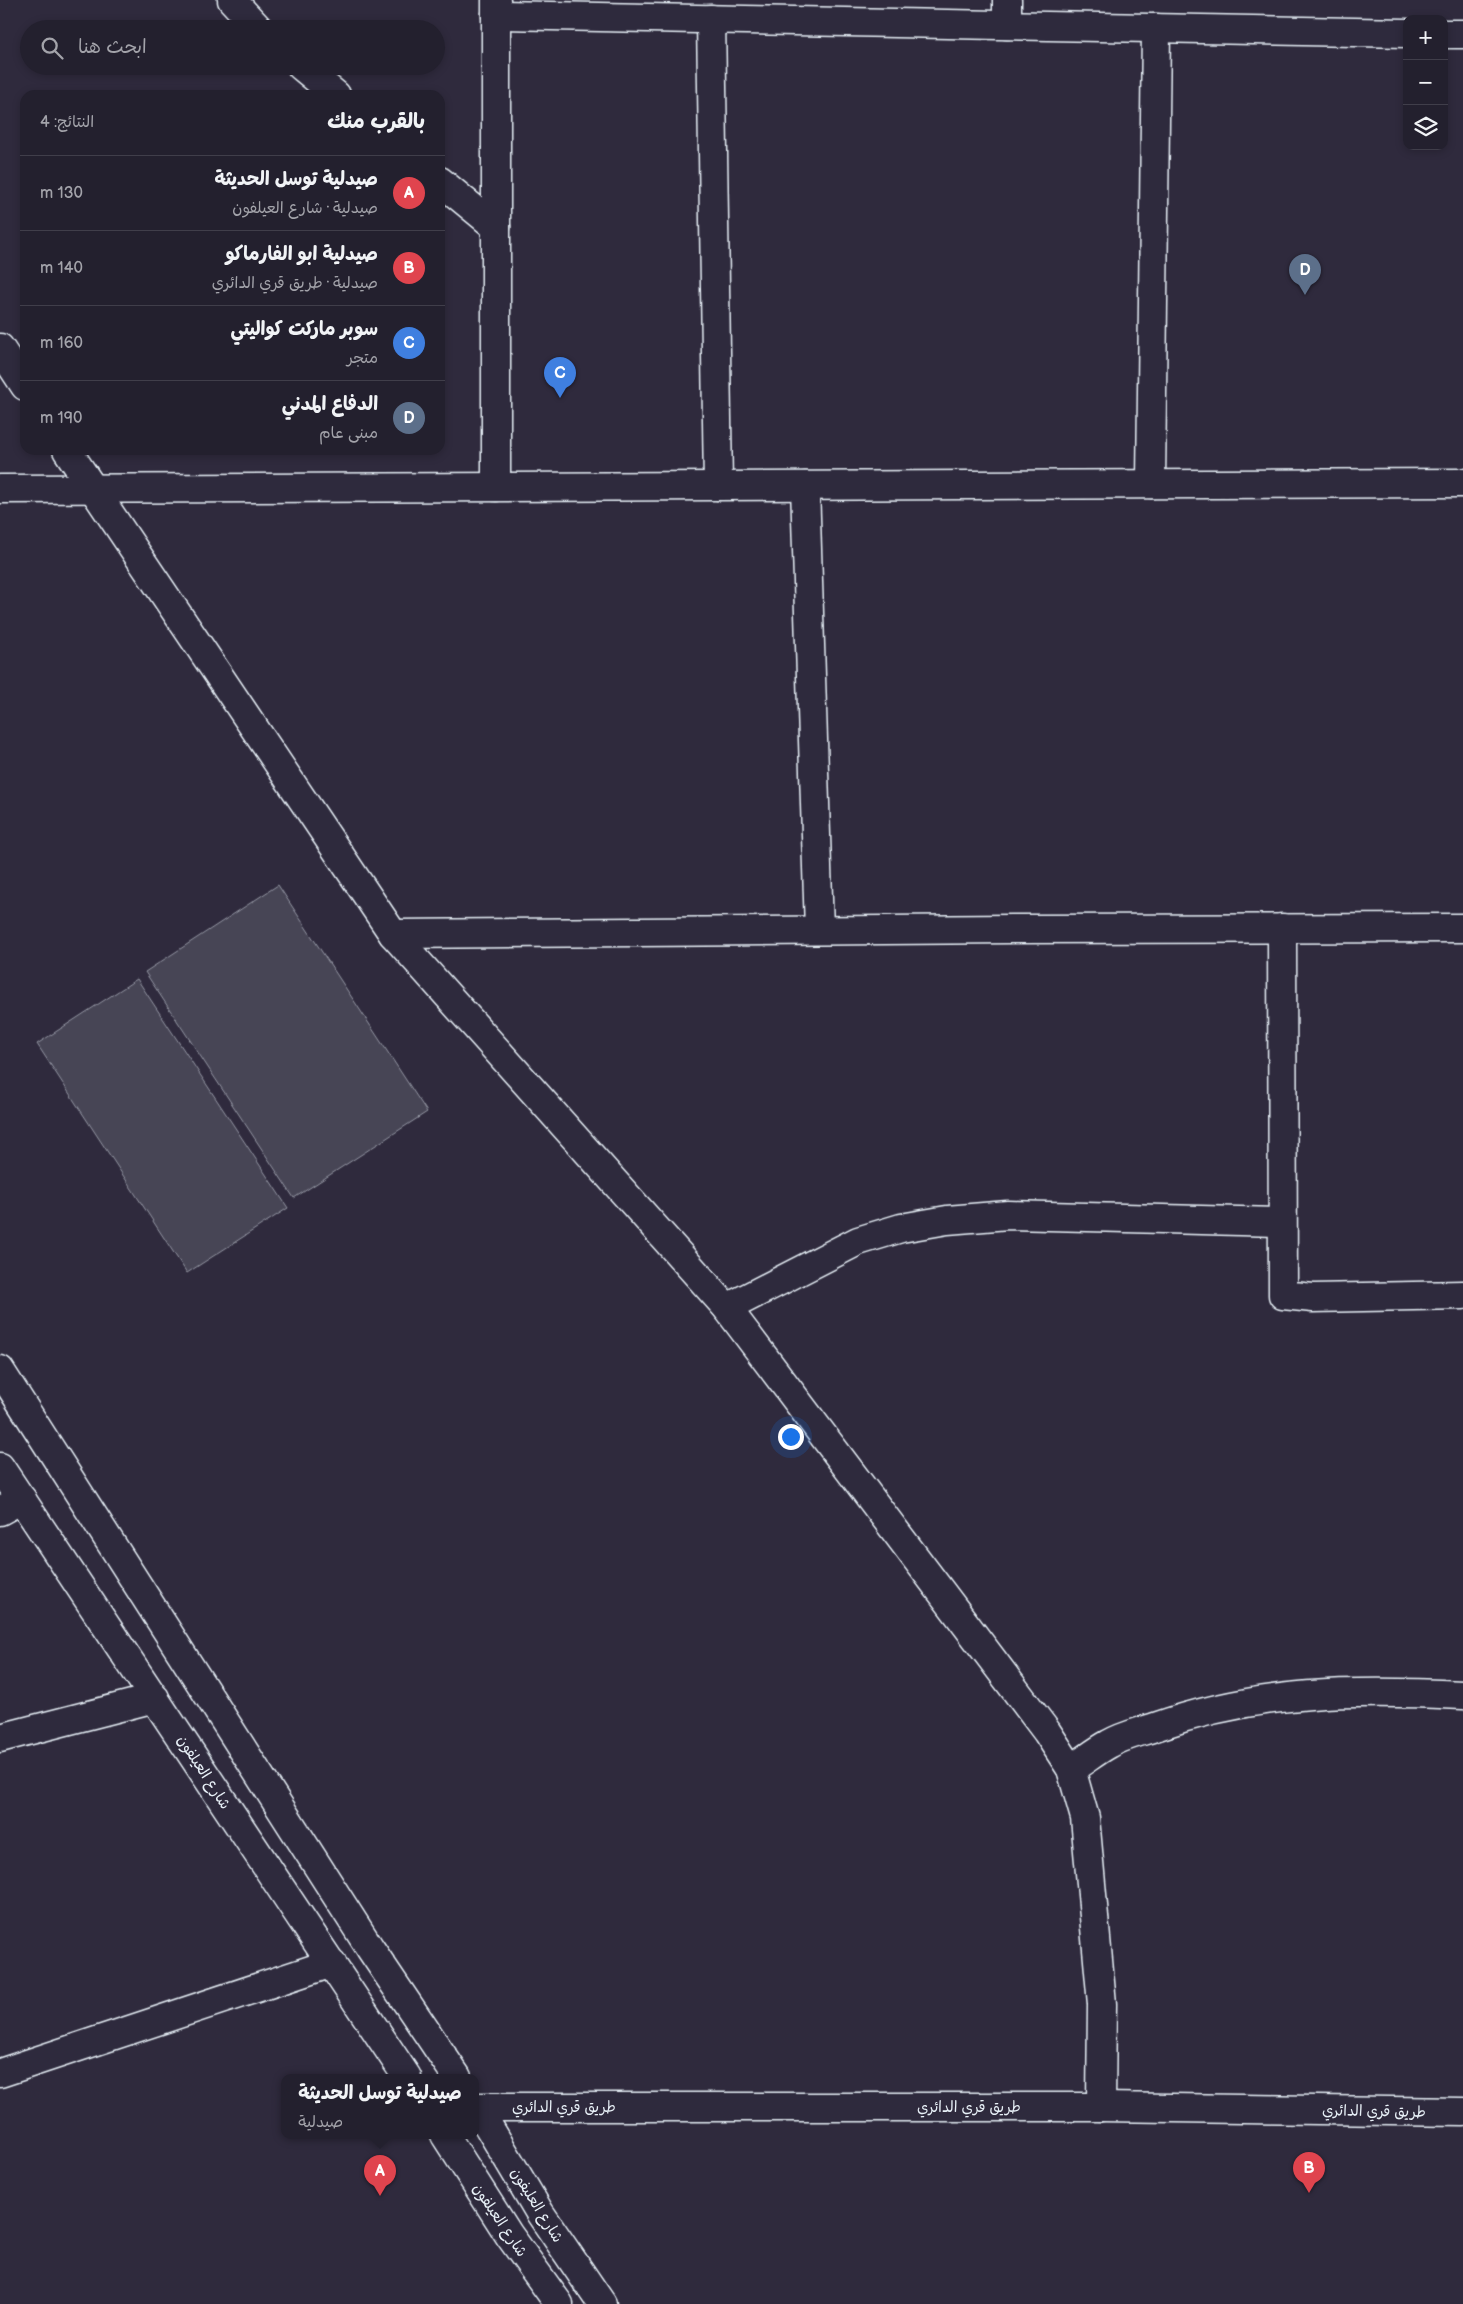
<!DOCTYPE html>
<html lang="ar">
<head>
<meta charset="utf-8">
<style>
  :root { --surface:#23202e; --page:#2b2836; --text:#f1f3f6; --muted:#a3a3aa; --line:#403e4a; --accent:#ff9aa2 }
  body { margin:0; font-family:"Balsamiq Sans","Playpen Sans Arabic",sans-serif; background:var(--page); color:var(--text); direction:rtl }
  .controls { position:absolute; right:15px; top:15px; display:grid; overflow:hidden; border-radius:10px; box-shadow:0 2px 8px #0003 }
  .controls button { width:45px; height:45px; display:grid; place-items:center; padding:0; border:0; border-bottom:1px solid var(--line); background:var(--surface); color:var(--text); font:25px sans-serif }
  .you { position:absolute; left:790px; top:1436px; width:18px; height:18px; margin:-12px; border:4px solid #fff; border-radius:50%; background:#1a73e8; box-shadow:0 0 0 8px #1a73e833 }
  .badge { display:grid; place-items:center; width:32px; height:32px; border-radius:50%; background:var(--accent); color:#fff; font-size:16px; font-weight:700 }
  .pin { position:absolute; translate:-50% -41px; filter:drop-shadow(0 1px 2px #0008) }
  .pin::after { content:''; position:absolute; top:26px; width:18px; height:15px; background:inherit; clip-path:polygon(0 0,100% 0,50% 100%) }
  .popup { position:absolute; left:281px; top:2074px; width:198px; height:65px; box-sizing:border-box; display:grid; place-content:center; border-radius:10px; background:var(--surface); filter:drop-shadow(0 1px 4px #0005); font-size:16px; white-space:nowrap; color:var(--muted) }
  .popup b { font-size:19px; color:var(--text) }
  .popup::after { content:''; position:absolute; left:50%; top:100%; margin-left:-10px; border:10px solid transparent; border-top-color:var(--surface) }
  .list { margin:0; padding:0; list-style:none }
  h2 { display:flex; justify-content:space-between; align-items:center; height:65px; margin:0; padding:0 20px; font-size:21px }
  h2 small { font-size:16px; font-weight:400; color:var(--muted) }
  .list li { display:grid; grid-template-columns:32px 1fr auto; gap:15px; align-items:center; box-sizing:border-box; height:75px; padding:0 20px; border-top:1px solid var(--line) }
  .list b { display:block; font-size:19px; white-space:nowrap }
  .list p { margin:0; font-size:16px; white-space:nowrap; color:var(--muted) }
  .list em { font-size:16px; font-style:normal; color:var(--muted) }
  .icon { flex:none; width:28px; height:28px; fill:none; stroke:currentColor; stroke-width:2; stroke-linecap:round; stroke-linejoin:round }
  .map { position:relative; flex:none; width:1463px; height:2304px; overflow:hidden; direction:ltr }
  .search { position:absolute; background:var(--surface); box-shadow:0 2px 8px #0003; left:20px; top:20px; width:425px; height:55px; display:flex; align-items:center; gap:12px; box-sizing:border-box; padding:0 18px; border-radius:28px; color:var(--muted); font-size:19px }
  .panel { position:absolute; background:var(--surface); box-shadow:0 2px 8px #0003; left:20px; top:90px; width:425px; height:365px; border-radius:15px; direction:rtl }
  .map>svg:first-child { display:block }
</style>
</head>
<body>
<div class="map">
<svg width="1463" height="2304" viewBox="0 0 1463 2304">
  <rect width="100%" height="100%" fill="#2f2a3d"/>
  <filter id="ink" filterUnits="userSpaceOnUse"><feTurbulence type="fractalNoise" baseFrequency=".02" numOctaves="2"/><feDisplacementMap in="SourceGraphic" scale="10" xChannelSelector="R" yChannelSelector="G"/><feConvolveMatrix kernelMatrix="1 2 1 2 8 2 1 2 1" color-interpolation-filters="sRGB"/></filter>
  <g filter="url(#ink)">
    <!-- pitch -->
    <g fill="#464455" stroke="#979aa6">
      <path d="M278 885 427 1112 294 1198 145 972Z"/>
      <path d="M137 979 288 1208 187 1273 37 1044Z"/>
    </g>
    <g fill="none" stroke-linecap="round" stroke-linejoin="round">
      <defs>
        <g id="minor">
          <path d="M232 0 259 29"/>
          <path d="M496 0V487"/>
          <path d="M1007 0V25"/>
          <path d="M496 15 1407 33"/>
          <path d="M711 19 718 486"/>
          <path d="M1444 34H1463"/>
          <path d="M301 66 336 95"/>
          <path d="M440 181 496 227"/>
          <path d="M0 348 25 386"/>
          <path d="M67 450 393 934 727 1308 1047 1732 1071 1769 1085 1818 1102 2004 1101 2107"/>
          <path d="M1151 484 1156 28"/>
          <path d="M805 486 819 930"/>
          <path d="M0 489 1463 483"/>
          <path d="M1282 928 1283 1295 1313 1298 1463 1295"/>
          <path d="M393 934 1013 929 1463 928"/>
          <path d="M727 1308 858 1241 901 1228 947 1220 1008 1215 1282 1222"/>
          <path d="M0 1511 22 1499"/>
          <path d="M0 1738 155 1698"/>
          <path d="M1071 1769C1084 1761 1096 1751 1109 1744 1122 1736 1140 1732 1155 1727 1259 1690 1355 1690 1463 1695"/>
          <path d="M0 2073 332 1963"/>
        </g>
        <g id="primary">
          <path d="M0 1370 370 1948 457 2077"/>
          <path d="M0 1467 407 2077"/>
        </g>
        <g id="trunk">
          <path d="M475 2107H1101L1463 2112"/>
          <path d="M477 2107 540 2213 602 2304"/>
          <path d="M445 2135 509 2235 559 2304"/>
        </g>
      </defs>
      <!-- minor casing -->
      <use href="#minor" stroke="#e8f1f8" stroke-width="31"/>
      <!-- primary casing -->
      <use href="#primary" stroke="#e8f1f8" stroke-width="31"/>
      <!-- trunk casing -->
      <use href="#trunk" stroke="#e8f1f8" stroke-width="31"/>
      <!-- minor -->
      <use href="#minor" stroke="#2f2a3d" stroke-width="28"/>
      <!-- primary -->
      <use href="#primary" stroke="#2f2a3d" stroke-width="28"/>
      <!-- trunk -->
      <use href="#trunk" stroke="#2f2a3d" stroke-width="28"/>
    </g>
  </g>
  <g text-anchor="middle" stroke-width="4" stroke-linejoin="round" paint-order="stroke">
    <!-- street labels -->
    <g font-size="15" fill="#e8f1f8" stroke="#2f2a3d">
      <text transform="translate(204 1772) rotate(57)" y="5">شارع العيلفون</text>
      <text x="564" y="2112">طريق قري الدائري</text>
      <text x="969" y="2112">طريق قري الدائري</text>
      <text transform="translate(1374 2111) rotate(1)" y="5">طريق قري الدائري</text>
      <text transform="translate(537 2205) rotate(58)" y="5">شارع العليفون</text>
      <text transform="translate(500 2220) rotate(56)" y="5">شارع العيلفون</text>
    </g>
  </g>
</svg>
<div class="controls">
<button>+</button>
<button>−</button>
<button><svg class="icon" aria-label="layers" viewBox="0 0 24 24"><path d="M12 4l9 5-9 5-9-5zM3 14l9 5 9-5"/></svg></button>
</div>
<div class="you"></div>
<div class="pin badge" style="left:380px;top:2196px;background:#e0444e">A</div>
<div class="popup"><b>صيدلية توسل الحديثة</b>صيدلية</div>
<div class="pin badge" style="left:1309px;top:2193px;background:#e0444e">B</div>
<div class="pin badge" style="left:560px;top:398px;background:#3f7fe0">C</div>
<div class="pin badge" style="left:1305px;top:295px;background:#5c6f8a">D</div>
<div class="search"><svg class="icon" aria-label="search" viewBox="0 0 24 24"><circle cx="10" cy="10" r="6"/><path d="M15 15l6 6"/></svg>ابحث هنا</div>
<section class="panel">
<h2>بالقرب منك<small>النتائج: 4</small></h2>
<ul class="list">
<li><span class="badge" style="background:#e0444e">A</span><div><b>صيدلية توسل الحديثة</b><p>صيدلية · شارع العيلفون</p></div><em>130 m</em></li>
<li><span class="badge" style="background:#e0444e">B</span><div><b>صيدلية ابو الفارماكو</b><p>صيدلية · طريق قري الدائري</p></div><em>140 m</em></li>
<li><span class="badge" style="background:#3f7fe0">C</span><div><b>سوبر ماركت كواليتي</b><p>متجر</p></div><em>160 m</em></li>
<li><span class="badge" style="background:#5c6f8a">D</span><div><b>الدفاع المدني</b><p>مبنى عام</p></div><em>190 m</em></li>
</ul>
</section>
</div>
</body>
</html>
